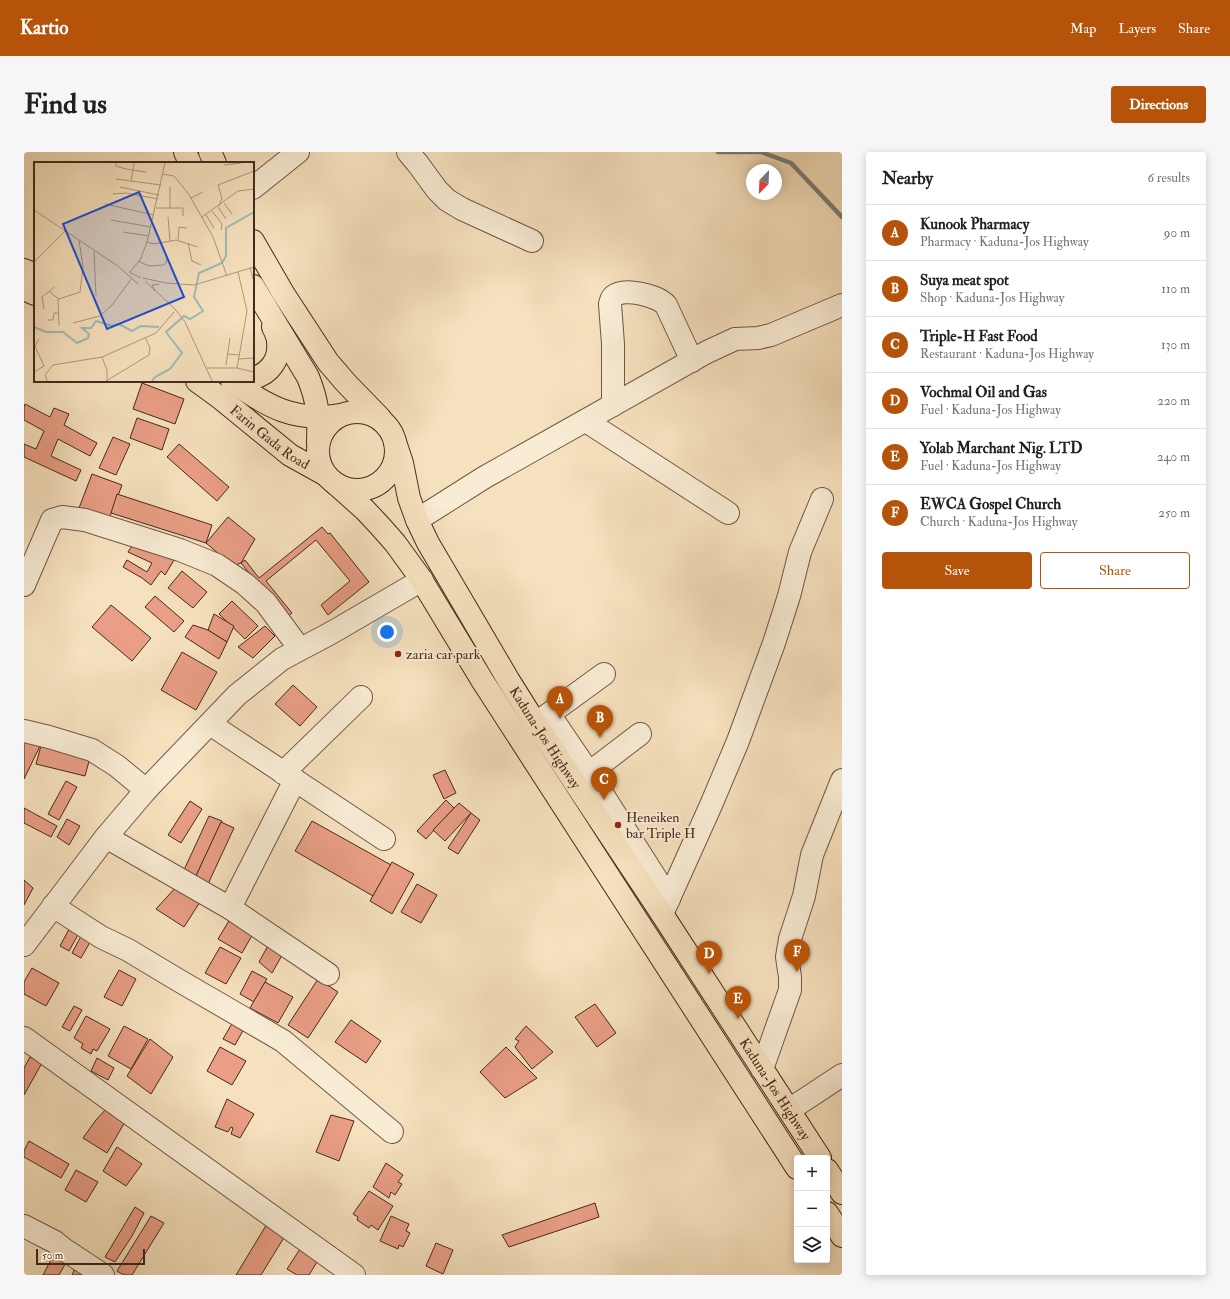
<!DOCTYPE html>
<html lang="en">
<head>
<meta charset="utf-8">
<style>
  :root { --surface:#fff; --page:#f6f6f6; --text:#202124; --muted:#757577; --line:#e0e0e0; --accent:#b45309 }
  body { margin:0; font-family:"IM FELL Double Pica",serif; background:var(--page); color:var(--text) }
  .controls { position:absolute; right:12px; bottom:12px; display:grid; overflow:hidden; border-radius:4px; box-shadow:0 2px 10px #0003 }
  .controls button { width:36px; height:36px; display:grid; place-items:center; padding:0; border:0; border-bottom:1px solid var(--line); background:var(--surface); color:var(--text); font:20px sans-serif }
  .compass { position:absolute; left:722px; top:12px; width:36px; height:36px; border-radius:50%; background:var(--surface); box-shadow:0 2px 10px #0003; rotate:203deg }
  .scale { position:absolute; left:12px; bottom:10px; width:109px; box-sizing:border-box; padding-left:4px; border:2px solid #46291a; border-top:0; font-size:11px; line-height:14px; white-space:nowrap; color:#46291a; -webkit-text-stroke:3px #f9ecd5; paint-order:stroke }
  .you { position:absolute; left:363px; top:480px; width:14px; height:14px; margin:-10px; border:3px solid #fff; border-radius:50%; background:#1a73e8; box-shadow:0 0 0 6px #1a73e833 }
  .badge { display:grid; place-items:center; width:26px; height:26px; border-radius:50%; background:var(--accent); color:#fff; font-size:13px; font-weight:700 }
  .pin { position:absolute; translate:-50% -33px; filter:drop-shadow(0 1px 2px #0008) }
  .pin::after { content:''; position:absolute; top:21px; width:14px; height:12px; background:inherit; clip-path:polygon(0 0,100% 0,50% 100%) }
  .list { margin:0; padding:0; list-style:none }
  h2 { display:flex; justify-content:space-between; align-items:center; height:52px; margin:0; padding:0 16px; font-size:17px }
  h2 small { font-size:13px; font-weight:400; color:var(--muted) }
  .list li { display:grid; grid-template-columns:26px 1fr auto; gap:12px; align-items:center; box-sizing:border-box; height:56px; padding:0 16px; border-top:1px solid var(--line) }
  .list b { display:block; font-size:15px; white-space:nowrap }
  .list p { margin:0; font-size:13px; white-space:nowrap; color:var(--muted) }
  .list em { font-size:13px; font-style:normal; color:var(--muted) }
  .actions { display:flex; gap:8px; padding:12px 16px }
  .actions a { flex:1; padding:9px 0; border:1px solid var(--accent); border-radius:4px; text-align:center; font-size:14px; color:var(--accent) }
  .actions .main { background:var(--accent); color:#fff }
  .icon { flex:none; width:22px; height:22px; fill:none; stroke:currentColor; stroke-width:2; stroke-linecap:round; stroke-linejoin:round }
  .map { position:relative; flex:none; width:818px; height:1123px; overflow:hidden; border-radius:4px }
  header { display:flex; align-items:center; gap:24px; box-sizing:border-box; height:56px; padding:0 20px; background:var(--accent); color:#fff }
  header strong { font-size:19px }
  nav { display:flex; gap:22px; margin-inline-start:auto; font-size:14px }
  .intro { display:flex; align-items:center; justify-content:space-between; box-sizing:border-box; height:96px; padding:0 24px }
  h1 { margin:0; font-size:28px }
  .button { padding:10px 18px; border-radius:4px; background:var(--accent); color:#fff; font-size:14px; font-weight:700 }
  main { display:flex; gap:24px; padding:0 24px }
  aside { flex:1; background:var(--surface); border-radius:4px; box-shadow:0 2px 10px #0003 }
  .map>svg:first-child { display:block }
</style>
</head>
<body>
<header>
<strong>Kartio</strong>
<nav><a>Map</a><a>Layers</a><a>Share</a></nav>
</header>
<div class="intro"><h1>Find us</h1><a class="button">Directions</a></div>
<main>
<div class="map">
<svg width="818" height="1123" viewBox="0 0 818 1123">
  <rect width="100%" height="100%" fill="#f6e1be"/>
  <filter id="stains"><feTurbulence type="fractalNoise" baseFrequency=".005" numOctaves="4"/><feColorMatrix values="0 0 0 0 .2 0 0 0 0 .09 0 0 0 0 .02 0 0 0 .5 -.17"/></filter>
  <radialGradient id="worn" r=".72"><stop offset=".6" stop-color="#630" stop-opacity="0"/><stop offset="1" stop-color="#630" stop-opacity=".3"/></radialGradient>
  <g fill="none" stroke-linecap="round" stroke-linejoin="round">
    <!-- stream -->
    <path stroke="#7a8178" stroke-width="4.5" d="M694 0H737L767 11 818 65"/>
  </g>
  <!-- building -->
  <g fill="#e99e85" stroke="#46291a">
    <path d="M118 231 160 247 151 272 109 257Z"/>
    <path d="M1 252 26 265 30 256 45 262 40 273 73 291 66 304 34 287 27 304 57 318 52 329 0 305V292L12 297 20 279 0 268V255Z"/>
    <path d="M113 266 145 277 138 298 106 286Z"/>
    <path d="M89 285 106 292 92 323 75 316Z"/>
    <path d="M155 292 205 335 193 349 143 305Z"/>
    <path d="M68 322 98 333 85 367 55 356Z"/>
    <path d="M93 342 188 373 182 391 87 361Z"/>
    <path d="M204 365 231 387 217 411 209 414 182 391Z"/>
    <path d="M298 375 304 382 306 381 345 430 304 463 297 453 326 429 292 388 242 429 268 461 262 466 217 411 221 408 235 426Z"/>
    <path d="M114 385 150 408 141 423 137 419 127 433 118 426 99 415 103 408 123 420 128 411 104 400Z"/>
    <path d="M158 419 183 440 169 456 144 436Z"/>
    <path d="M131 444 160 469 150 480 121 455Z"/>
    <path d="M208 449 234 474 221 487 195 462Z"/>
    <path d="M87 453 127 486 108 509 68 475Z"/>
    <path d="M190 462 210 474 203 490 184 478Z"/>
    <path d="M169 473 184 478 203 490 195 507 161 485Z"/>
    <path d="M241 474 251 484 229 506 214 495Z"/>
    <path d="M158 500 193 520 172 558 137 538Z"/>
    <path d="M269 533 293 555 276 574 251 552Z"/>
    <path d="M3 585 17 592 0 627V591Z"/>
    <path d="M18 590 67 602 61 624 12 612Z"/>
    <path d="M421 618 432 641 420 647 409 623Z"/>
    <path d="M42 629 53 635 35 668 24 662Z"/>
    <path d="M422 648 430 656 402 687 393 679Z"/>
    <path d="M166 649 178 657 157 691 144 683Z"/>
    <path d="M435 651 447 661 421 689 409 678Z"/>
    <path d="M0 656 33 674 27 685 0 671Z"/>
    <path d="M447 661 456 668 434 702 424 696Z"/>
    <path d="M185 664 198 669 171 726 159 720Z"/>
    <path d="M43 667 56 674 45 693 33 685Z"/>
    <path d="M288 669 367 713 349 744 271 699Z"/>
    <path d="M197 670 210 676 184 732 171 726Z"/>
    <path d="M368 710 390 722 368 762 346 749Z"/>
    <path d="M0 728 9 736 0 753Z"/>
    <path d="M393 732 413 743 397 771 377 760Z"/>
    <path d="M153 734 176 750 160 775 132 757Z"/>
    <path d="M51 766 60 772 45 799 36 794Z"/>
    <path d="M206 767 230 780 218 801 194 787Z"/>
    <path d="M63 773 73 778 57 806 48 801Z"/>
    <path d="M246 790 261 798 248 821 235 810Z"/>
    <path d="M196 795 217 806 202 832 181 821Z"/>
    <path d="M8 816 35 831 22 854 0 842V830Z"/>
    <path d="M95 818 112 827 98 854 80 845Z"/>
    <path d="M228 819 243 827 230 850 216 842Z"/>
    <path d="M294 827 314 840 284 886 264 873Z"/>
    <path d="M241 830 269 845 254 871 226 856Z"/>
    <path d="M571 852 592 881 573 895 551 865Z"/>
    <path d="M50 854 58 858 46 879 38 875Z"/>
    <path d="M62 864 86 877 73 899 69 897 67 902 57 896 59 892 50 886Z"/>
    <path d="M210 868 221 875 211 893 199 887Z"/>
    <path d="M327 868 357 889 342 911 311 890Z"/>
    <path d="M100 874 124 887 107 917 84 904Z"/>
    <path d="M502 874 529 900 508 917 491 895 495 889 491 887Z"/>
    <path d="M126 887 149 905 127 942 103 924Z"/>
    <path d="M196 895 222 909 208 933 183 919Z"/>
    <path d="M482 895 513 926 481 946 456 920Z"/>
    <path d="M6 905 18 911 0 943V916Z"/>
    <path d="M73 906 90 916 84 928 67 919Z"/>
    <path d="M203 947 230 962 216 986 207 982 209 976 207 975 204 980 191 975Z"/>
    <path d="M82 957 102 968 83 1001 59 986 72 968Z"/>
    <path d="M307 963 330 969 315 1009 292 1000Z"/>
    <path d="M5 989 45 1012 37 1026 0 1005V999Z"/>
    <path d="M93 995 118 1012 102 1034 79 1019Z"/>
    <path d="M362 1011 379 1023 374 1030 378 1032 371 1043 367 1040 365 1046 349 1035Z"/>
    <path d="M52 1018 74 1030 62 1050 41 1038Z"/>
    <path d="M345 1039 369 1054 354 1078 347 1073 345 1076 333 1068 334 1065 329 1062Z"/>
    <path d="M571 1051 575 1065 485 1095 478 1083Z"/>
    <path d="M111 1055 120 1061 108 1084 91 1110 81 1105Z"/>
    <path d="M127 1064 140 1071 108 1123H100L93 1119Z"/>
    <path d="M367 1064 385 1072 382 1079 386 1081 379 1095 375 1093 374 1097 356 1089Z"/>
    <path d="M246 1067 264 1079 237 1123H212Z"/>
    <path d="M412 1091 429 1098 419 1122 402 1114Z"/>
    <path d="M278 1094 296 1105 285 1123H273L263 1117Z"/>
    <path d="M31 1100 44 1107 35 1123H19Z"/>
    <path d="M52 1114 60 1123H48Z"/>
  </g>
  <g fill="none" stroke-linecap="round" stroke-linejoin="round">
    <defs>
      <g id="minor">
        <path d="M384 0 394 12 413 38 423 48 438 57 508 89"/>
        <path d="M229 36 274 0"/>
        <path d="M589 253V192L586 152C587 149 587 146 590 144 600 135 634 144 642 153L668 209"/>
        <path d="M562 269 704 361"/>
        <path d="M393 368 461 325 683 200 711 187 734 186 747 183 818 153"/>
        <path d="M0 433 28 368 38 365 61 368 156 398 193 413 221 432 242 451 276 497"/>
        <path d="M525 562 565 621 645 747"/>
        <path d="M514 570 580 522"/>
        <path d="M186 572 360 687"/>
        <path d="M0 579 25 585 68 598 93 614 122 638"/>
        <path d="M259 621 337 545"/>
        <path d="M565 621 616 582"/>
        <path d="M82 685 206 756 304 822"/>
        <path d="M29 754 77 785 104 798 154 828 259 889 368 980"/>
        <path d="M206 756 271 628"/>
        <path d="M638 762 687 653 714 589 750 491 765 444 776 400 798 347"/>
        <path d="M0 793 82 685 122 638 213 543 258 507 307 481 398 428"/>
        <path d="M0 886 330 1123"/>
        <path d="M738 917 766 838V825L763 805 766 787 780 744 788 703 818 628"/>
        <path d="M765 958 818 923"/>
        <path d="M0 1074 31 1090 41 1098 79 1123"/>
      </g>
      <g id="major">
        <path d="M0 118 11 123"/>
        <path d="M0 137 11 142"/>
        <path id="s1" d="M173 229 195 245 266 303 302 323"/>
        <path d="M208 229C243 255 271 270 316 263"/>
      </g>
      <g id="highway">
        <path d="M161 0 166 11"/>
        <path d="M186 0 191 11"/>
        <path d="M229 89 259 141 304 210 322 231 356 266"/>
        <path d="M229 134 284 225C294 250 295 264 294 290"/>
        <path d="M229 226C246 222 256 207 254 190 254 185 251 179 249 175"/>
        <circle cx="333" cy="299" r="39"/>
        <path id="s2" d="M371 290 378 311 385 346 393 368 404 391 485 529 512 572 638 762 796 1006"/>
        <path d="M312 332 341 358 356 374 371 391 395 424 458 528 773 1016"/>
        <path d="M803 1018 818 1041"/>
        <path d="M803 1061 818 1084"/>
      </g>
    </defs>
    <!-- minor casing -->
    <use href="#minor" stroke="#725743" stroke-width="24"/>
    <!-- major casing -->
    <use href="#major" stroke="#46291a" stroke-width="24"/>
    <!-- highway casing -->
    <use href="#highway" stroke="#46291a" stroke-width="24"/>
    <!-- minor -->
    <use href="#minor" stroke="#f9ecd5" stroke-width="22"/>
    <!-- major -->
    <use href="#major" stroke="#f6e1be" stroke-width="22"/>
    <!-- highway -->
    <use href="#highway" stroke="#f6e1be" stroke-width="22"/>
  </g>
  <!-- markers -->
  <g fill="#8f2418" stroke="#f9ecd5" stroke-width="1.5">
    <circle cx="374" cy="502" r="4"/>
    <circle cx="594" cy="673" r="4"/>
  </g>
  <g text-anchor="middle" stroke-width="3.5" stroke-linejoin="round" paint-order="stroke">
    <!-- street labels -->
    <g font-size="14" fill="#46291a" stroke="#f9ecd5">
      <text dy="5" stroke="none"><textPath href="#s1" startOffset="92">Farin Gada Road</textPath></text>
      <text dy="5" stroke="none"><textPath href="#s2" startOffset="334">Kaduna-Jos Highway</textPath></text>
      <text dy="5" stroke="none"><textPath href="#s2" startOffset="754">Kaduna-Jos Highway</textPath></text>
    </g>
    <!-- poi labels -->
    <g font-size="14" fill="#46291a" stroke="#f9ecd5" text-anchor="start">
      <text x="382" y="507">zaria car park</text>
      <text x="602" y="670">Heneiken<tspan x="602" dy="16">bar Triple H</tspan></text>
    </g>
  </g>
  <!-- overview -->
  <g transform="translate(10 10)">
    <rect width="220" height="220" fill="#f6e1be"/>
    <path fill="none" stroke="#9dbcb7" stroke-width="2" d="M0 165 12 170H29L43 181 54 176 55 172 48 166H57L62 159 78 164 85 162 98 169 107 164 125 165M118 219 121 215 136 207 148 191 132 170 150 154 156 157 169 149 160 135 165 111 188 101 192 94V66L220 50"/>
    <path fill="none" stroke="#b0977c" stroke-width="1" d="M82 1V4L92 7 112 10M190 3 207 1M128 12 140 14 154 31 179 75 193 114M82 17 127 23M97 19 100 1M86 25 125 33M79 32 92 31 124 37M157 36 169 30M190 41 198 52M71 42 120 53M185 44 188 36 184 23 220 9M184 45 192 57M122 46H149V54M136 46V25M0 48 84 104 104 122M178 49 188 62 187 68M172 53 180 66M134 55 136 79M168 55 204 29 220 27M77 58 117 65M89 70 115 74M144 78 145 65 153 66M113 80 120 82 142 78 164 85M154 81 158 99 167 103M60 89 62 134M104 99 115 104 129 103 132 101 133 94M0 100 31 69M216 106 220 120M95 110 107 116M96 110 106 98 113 80 131 1M109 116 132 121 160 123 220 105M111 119 141 147 151 160 178 219M20 125 16 129 18 132 25 137 46 130 49 105 45 78M121 129 118 123 125 122M24 137 25 163M10 147 8 135 16 129M14 158H19L20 151H24M39 161 66 154 78 143 98 116M193 192 205 193M68 195 73 208V219M204 197 220 196M192 203 196 176M173 206H203L213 149 204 110M203 206 220 210M0 210 10 204 1 184 5 177M13 219 11 213 19 203 68 195 122 171 140 150M72 219 115 193 116 186 111 175"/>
    <path fill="#1d4ed8" fill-opacity="0.15" stroke="#1d4ed8" stroke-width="2" d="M105 30 150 135 73 167 29 62Z"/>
    <rect width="220" height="220" fill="none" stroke="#46291a" stroke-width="2"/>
  </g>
  <rect width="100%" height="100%" filter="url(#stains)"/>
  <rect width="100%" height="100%" fill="url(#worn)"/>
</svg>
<div class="controls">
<button>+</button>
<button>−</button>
<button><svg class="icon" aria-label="layers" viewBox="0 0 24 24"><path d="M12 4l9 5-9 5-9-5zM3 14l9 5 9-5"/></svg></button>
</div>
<svg class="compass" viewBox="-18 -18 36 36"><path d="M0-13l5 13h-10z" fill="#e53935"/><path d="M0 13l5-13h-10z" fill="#757577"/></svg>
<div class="scale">50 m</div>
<div class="you"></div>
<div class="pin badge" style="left:536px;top:567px">A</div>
<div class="pin badge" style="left:576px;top:586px">B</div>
<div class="pin badge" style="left:580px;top:648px">C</div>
<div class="pin badge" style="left:685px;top:822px">D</div>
<div class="pin badge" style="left:714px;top:867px">E</div>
<div class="pin badge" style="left:773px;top:820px">F</div>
</div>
<aside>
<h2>Nearby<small>6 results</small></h2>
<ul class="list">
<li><span class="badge">A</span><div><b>Kunook Pharmacy</b><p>Pharmacy · Kaduna-Jos Highway</p></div><em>90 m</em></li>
<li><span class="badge">B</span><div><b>Suya meat spot</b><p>Shop · Kaduna-Jos Highway</p></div><em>110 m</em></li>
<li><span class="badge">C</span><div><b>Triple-H Fast Food</b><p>Restaurant · Kaduna-Jos Highway</p></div><em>130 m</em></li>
<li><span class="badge">D</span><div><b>Vochmal Oil and Gas</b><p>Fuel · Kaduna-Jos Highway</p></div><em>220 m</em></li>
<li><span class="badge">E</span><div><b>Yolab Marchant Nig. LTD</b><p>Fuel · Kaduna-Jos Highway</p></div><em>240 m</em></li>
<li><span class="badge">F</span><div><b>EWCA Gospel Church</b><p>Church · Kaduna-Jos Highway</p></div><em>250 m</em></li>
</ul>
<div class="actions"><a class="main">Save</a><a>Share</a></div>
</aside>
</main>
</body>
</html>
